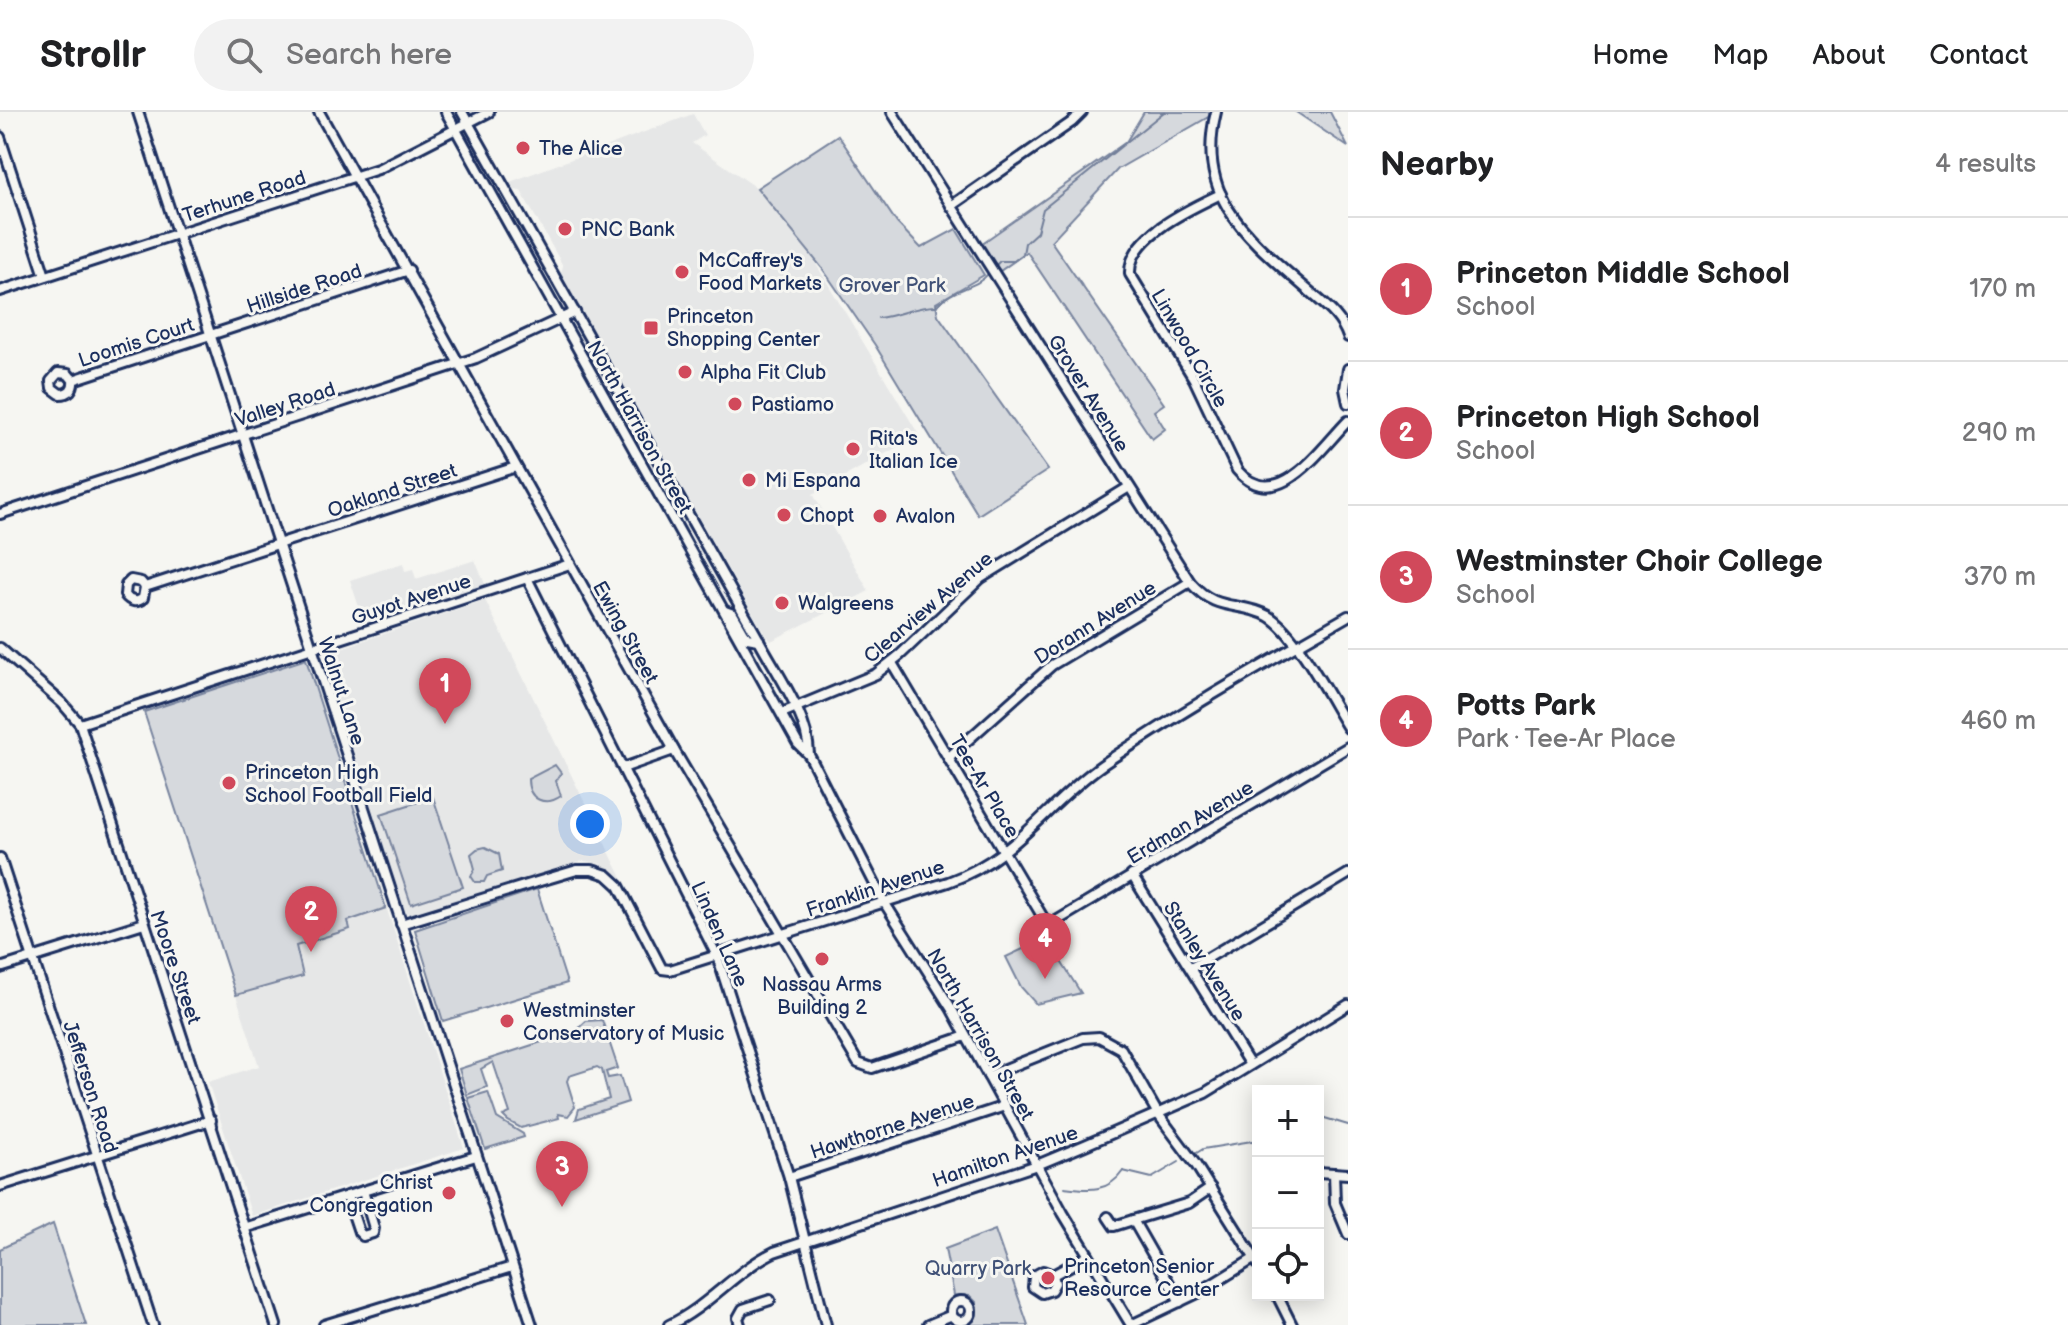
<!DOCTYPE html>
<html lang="en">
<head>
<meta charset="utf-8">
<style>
  :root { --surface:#fff; --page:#f2f2f2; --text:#202124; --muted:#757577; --line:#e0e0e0; --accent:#d1495b }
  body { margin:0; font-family:"Balsamiq Sans",sans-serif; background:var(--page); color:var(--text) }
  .controls { position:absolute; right:24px; bottom:24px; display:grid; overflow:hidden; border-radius:0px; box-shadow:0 4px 20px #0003 }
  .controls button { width:72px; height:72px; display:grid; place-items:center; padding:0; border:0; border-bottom:2px solid var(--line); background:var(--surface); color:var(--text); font:40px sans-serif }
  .you { position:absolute; left:590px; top:712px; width:28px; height:28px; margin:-20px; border:6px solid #fff; border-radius:50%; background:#1a73e8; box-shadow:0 0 0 12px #1a73e833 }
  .badge { display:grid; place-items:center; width:52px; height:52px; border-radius:50%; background:var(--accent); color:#fff; font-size:26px; font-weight:700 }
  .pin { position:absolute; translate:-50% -66px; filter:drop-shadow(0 2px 4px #0008) }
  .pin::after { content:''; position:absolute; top:42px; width:28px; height:24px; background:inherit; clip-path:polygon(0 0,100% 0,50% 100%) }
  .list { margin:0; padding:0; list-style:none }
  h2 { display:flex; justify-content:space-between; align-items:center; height:104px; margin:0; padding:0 32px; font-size:34px }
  h2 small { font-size:26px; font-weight:400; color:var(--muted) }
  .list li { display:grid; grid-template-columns:52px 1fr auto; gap:24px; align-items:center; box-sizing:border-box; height:144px; padding:0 32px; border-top:2px solid var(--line) }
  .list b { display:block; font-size:30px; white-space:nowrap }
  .list p { margin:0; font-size:26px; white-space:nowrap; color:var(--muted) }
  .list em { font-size:26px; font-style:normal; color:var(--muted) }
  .icon { flex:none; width:44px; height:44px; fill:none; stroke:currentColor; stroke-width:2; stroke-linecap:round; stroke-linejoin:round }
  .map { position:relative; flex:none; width:1348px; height:1213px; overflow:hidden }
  header { display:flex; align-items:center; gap:48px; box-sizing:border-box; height:112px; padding:0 40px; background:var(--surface); border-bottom:2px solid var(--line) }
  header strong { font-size:38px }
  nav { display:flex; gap:44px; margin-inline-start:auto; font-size:28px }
  .search { width:560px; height:72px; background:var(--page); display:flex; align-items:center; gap:20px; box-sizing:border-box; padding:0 28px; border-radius:44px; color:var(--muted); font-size:30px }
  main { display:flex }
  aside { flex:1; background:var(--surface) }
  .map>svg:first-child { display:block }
</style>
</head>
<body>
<header>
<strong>Strollr</strong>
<div class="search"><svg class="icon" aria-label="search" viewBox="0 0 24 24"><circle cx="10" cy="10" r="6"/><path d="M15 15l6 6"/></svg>Search here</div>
<nav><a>Home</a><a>Map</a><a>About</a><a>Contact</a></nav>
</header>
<main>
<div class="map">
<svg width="1348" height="1213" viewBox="0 0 1348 1213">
  <rect width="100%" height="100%" fill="#f6f6f2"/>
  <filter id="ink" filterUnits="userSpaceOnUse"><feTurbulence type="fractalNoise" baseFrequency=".0125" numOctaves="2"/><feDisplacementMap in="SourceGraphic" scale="16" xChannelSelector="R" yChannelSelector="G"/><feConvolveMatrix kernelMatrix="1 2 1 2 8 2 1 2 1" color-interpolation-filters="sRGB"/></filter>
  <g filter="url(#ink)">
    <!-- built -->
    <g fill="#e6e7e7">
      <path d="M693 2 705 23 692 31 757 76 813 147 919 323 813 382 869 479 771 529 764 521 561 161 563 154 521 79 514 78 510 70Z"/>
      <path d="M475 448 485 472 364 510 350 468 403 451 405 459 413 457 416 467Z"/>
      <path d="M485 488 622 766 601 752 583 749 409 802 404 797 323 542Z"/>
      <path d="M306 547 464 1036 252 1104 208 970 259 954 144 600Z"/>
    </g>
    <!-- green -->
    <g fill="#d6d9dd" stroke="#78849e" stroke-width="2">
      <path d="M1144 0H1217L1118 57 1051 129 1164 292 1154 299 1165 317 1152 327 1027 140 1000 159 981 132 1126 30Z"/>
      <path d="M1296 0H1330L1348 35Z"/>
      <path d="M838 23 897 111 921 136 956 117 984 163 936 191 938 203 1048 358 978 403 875 233 822 156 757 76Z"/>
      <path d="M306 547 386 796 348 809 350 817 296 834 303 864 236 883 144 600Z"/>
      <path d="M555 653 561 661 556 669 561 684C545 695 528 688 528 667Z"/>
      <path d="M433 685 463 775 411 792 381 702Z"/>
      <path d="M485 735 499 742 502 759 487 764 484 770H475L471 764 475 757 471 742 477 737Z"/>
      <path d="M537 777 567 871 443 909 415 818Z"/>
      <path d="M1046 826 1081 881 1036 892 1021 875 1006 845Z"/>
      <path d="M602 908 618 956 606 960 608 966 620 964 628 990 576 1007 579 997 609 987 602 958 597 955 569 964 567 969 575 995 568 1004 558 1002 559 1006 521 1016 508 1009 503 1004 510 1001 493 950 481 957 487 975 467 983 459 957 575 919 586 909Z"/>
      <path d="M488 980 497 1006 523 1022 524 1025 485 1037 468 986Z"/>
      <path d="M53 1112 86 1213H0V1137Z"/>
      <path d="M995 1118 1028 1213H964L974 1209 977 1203 976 1190 970 1184 954 1183 945 1137Z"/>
    </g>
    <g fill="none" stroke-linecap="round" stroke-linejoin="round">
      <!-- stream -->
      <g stroke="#717e99" stroke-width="2">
        <path d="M996 153 1000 149H1014L1023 142 1025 131 1037 120 1043 97 1164 0"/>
        <path d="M878 206C899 204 915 194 936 194 954 175 976 177 988 162"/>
        <path d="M1318 1004 1348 1013"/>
        <path d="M1195 1042 1203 1037 1258 1028"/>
        <path d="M1065 1075C1088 1078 1108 1081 1123 1059L1152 1066 1179 1050"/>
      </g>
      <defs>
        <g id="minor">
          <path d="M138 0 532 1213"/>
          <path d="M319 0 674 638 858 951 872 956 966 924"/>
          <path d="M446 0 798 632 809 643 884 790 951 896 1063 1101 1131 1213"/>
          <path d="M462 0 759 528C777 562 808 603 809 642"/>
          <path d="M892 0 1190 470C1218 502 1238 488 1268 504 1296 520 1330 587 1348 616"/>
          <path d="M1216 0C1194 88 1251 128 1309 179 1325 193 1341 204 1348 225"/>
          <path d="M0 25 45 164"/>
          <path d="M1221 82C1192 96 1128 124 1130 162L1194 267 1237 358C1277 404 1320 337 1348 309"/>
          <path d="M951 94 1072 10 1082 0"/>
          <path d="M0 179 378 57 489 0"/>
          <path d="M1348 257 1345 277 1348 291"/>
          <path d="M73 268C74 277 69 282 60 282L52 276 51 269 58 261 68 262 73 268 409 158"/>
          <path d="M0 402 476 246 575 200"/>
          <path d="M527 466 717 844 789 1065 826 1213"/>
          <path d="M145 475 143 486C137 491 130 490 125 483L126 473 131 468 141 470 145 475 516 355"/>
          <path d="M725 499 733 502 747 526 759 528"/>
          <path d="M0 536 62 591 80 612 276 1213"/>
          <path d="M892 551 1048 814 1348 635"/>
          <path d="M782 601 876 562 900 543 981 466 1129 375"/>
          <path d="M80 612 570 452"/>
          <path d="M949 645 1052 553 1190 470"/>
          <path d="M623 656 674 638"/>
          <path d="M0 746 153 1213"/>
          <path d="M1132 763 1250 953"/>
          <path d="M401 812 540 769 577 758H592L607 763 619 774 662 857 670 858 948 770C1018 745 1045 693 1102 653 1181 599 1265 552 1348 504"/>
          <path d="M0 856 144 811"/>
          <path d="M1191 856 1348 762"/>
          <path d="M988 964 1083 926 1099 925 1121 937 1158 1002 1196 1053 1258 1152"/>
          <path d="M1318 1060 1348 1062"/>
          <path d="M1334 1061 1335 1091 1348 1122"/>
          <path d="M789 1065 1005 994"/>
          <path d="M0 1074 211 1008"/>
          <path d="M347 1084 359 1120 363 1124 373 1121 374 1116 363 1079"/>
          <path d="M1108 1105 1114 1114 1133 1108 1180 1190"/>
          <path d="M1133 1108 1189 1091 1211 1076"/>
          <path d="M244 1116 476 1044"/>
          <path d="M1053 1163 1055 1171 1051 1178 1042 1181 1033 1175 1034 1164 1043 1159 1053 1163 1088 1144"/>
          <path d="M1277 1183 1292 1213"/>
          <circle cx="961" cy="1199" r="10"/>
          <path d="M324 1213 512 1155"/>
          <path d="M669 1213C708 1195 735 1159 774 1140L1037 1053 1085 1033 1205 981 1348 893"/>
          <path d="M740 1213 738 1206 743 1197 770 1188"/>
          <path d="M928 1213 952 1203"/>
          <path d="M1131 1213 1198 1181 1255 1146"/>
        </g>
      </defs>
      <!-- minor casing -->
      <use href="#minor" stroke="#1b2f5e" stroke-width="14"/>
      <!-- minor -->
      <use href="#minor" stroke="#f6f6f2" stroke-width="8"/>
    </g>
  </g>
  <!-- markers -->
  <g fill="#d1495b" stroke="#f6f6f2" stroke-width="3">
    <circle cx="523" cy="36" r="8"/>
    <circle cx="565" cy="117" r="8"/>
    <circle cx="682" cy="160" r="8"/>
    <rect x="643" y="208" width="16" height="16" rx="4"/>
    <circle cx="685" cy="260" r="8"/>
    <circle cx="735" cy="292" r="8"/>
    <circle cx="853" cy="337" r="8"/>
    <circle cx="749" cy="368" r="8"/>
    <circle cx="784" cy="403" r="8"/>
    <circle cx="880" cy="404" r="8"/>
    <circle cx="782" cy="491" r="8"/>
    <circle cx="229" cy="671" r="8"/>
    <circle cx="822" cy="847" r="8"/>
    <circle cx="507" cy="909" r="8"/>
    <circle cx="449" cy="1081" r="8"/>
    <circle cx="1048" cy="1166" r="8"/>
  </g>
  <g text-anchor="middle" stroke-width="6" stroke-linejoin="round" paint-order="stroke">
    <!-- poi labels -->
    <g font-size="20" fill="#1b2f5e" stroke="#f6f6f2" text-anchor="start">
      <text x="539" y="43">The Alice</text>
      <text x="581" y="124">PNC Bank</text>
      <text x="698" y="155">McCaffrey's<tspan x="698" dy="23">Food Markets</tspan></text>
      <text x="667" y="211">Princeton<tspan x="667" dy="23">Shopping Center</tspan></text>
      <text x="701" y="267">Alpha Fit Club</text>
      <text x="751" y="299">Pastiamo</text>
      <text x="869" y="333">Rita's<tspan x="869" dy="23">Italian Ice</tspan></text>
      <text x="765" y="375">Mi Espana</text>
      <text x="800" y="410">Chopt</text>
      <text x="896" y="411">Avalon</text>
      <text x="798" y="498">Walgreens</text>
      <text x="245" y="667">Princeton High<tspan x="245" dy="23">School Football Field</tspan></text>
      <text x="822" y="879" text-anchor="middle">Nassau Arms<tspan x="822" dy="23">Building 2</tspan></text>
      <text x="523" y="905">Westminster<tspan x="523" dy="23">Conservatory of Music</tspan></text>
      <text x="433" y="1077" text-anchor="end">Christ<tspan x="433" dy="23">Congregation</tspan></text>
      <text x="1064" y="1161">Princeton Senior<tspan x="1064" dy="23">Resource Center</tspan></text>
    </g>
    <!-- street labels -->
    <g font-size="20" fill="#1b2f5e" stroke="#f6f6f2">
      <text transform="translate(244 84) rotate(-18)" y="7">Terhune Road</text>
      <text transform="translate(304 176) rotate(-18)" y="7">Hillside Road</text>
      <text transform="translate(136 230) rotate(-18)" y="7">Loomis Court</text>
      <text transform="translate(1190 236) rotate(60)" y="7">Linwood Circle</text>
      <text transform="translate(1089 281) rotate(58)" y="7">Grover Avenue</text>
      <text transform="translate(285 292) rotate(-18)" y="7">Valley Road</text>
      <text transform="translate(640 315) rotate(61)" y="7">North Harrison Street</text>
      <text transform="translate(392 378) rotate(-18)" y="7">Oakland Street</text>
      <text transform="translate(411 487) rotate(-18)" y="7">Guyot Avenue</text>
      <text transform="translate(928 495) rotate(-40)" y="7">Clearview Avenue</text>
      <text transform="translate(1095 510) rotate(-32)" y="7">Dorann Avenue</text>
      <text transform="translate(626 520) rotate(61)" y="7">Ewing Street</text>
      <text transform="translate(342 579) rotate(72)" y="7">Walnut Lane</text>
      <text transform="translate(985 674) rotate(59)" y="7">Tee-Ar Place</text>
      <text transform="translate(1190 710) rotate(-31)" y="7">Erdman Avenue</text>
      <text transform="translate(875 776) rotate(-18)" y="7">Franklin Avenue</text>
      <text transform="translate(720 822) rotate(66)" y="7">Linden Lane</text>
      <text transform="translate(1205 849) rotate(58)" y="7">Stanley Avenue</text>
      <text transform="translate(176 855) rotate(71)" y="7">Moore Street</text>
      <text transform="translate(981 922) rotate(60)" y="7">North Harrison Street</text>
      <text transform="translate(91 975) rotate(72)" y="7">Jefferson Road</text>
      <text transform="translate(892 1014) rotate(-18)" y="7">Hawthorne Avenue</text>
      <text transform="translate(1005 1044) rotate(-19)" y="7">Hamilton Avenue</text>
    </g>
    <!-- park labels -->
    <g font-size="20" fill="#405177" stroke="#f6f6f2">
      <text x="892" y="180">Grover Park</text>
      <text x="978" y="1163">Quarry Park</text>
    </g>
  </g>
</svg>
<div class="controls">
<button>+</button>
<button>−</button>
<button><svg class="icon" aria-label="locate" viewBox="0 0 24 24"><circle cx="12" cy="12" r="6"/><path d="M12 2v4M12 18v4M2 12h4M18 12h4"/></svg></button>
</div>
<div class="you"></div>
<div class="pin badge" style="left:445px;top:612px">1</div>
<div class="pin badge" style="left:311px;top:840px">2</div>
<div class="pin badge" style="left:562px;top:1095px">3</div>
<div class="pin badge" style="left:1045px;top:867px">4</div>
</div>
<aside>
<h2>Nearby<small>4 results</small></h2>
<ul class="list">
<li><span class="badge">1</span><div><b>Princeton Middle School</b><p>School</p></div><em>170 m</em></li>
<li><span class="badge">2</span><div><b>Princeton High School</b><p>School</p></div><em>290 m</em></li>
<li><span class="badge">3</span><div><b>Westminster Choir College</b><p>School</p></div><em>370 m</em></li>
<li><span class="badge">4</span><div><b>Potts Park</b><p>Park · Tee-Ar Place</p></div><em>460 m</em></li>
</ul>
</aside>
</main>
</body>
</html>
